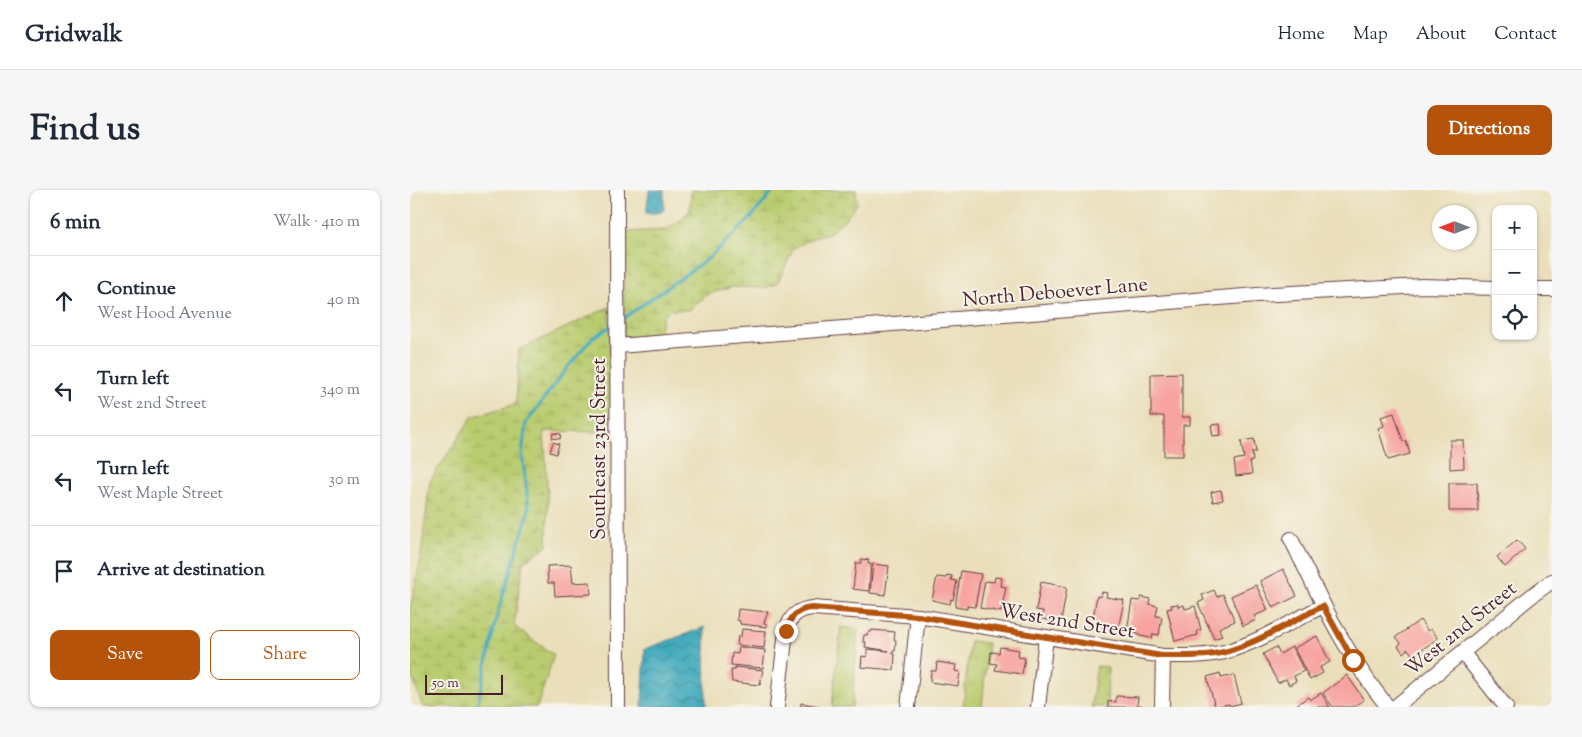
<!DOCTYPE html>
<html lang="en">
<head>
<meta charset="utf-8">
<style>
  :root { --surface:#fff; --page:#f6f6f7; --text:#1f2937; --muted:#747a83; --line:#e0e1e3; --accent:#b45309 }
  body { margin:0; font-family:"Sorts Mill Goudy",serif; background:var(--page); color:var(--text) }
  .controls { position:absolute; right:15px; top:15px; display:grid; overflow:hidden; border-radius:10px; box-shadow:0 1px 4px #0004 }
  .controls button { width:45px; height:45px; display:grid; place-items:center; padding:0; border:0; border-bottom:1px solid var(--line); background:var(--surface); color:var(--text); font:25px sans-serif }
  .compass { position:absolute; left:1022px; top:15px; width:45px; height:45px; border-radius:50%; background:var(--surface); box-shadow:0 1px 4px #0004; rotate:270deg }
  .scale { position:absolute; left:15px; bottom:12px; width:78px; box-sizing:border-box; padding-left:5px; border:2px solid #4a1f2b; border-top:0; font-size:14px; line-height:18px; white-space:nowrap; color:#4a1f2b; -webkit-text-stroke:4px #f7f3e8; paint-order:stroke }
  .stop { position:absolute; width:15px; height:15px; margin:-11px; border:4px solid #b45309; border-radius:50%; background:#fff }
  .stop.end { background:#b45309; border-color:#fff; box-shadow:0 1px 5px #0008 }
  .list { margin:0; padding:0; list-style:none }
  h2 { display:flex; justify-content:space-between; align-items:center; height:65px; margin:0; padding:0 20px; font-size:21px }
  h2 small { font-size:16px; font-weight:400; color:var(--muted) }
  .list li { display:grid; grid-template-columns:32px 1fr auto; gap:15px; align-items:center; box-sizing:border-box; height:90px; padding:0 20px; border-top:1px solid var(--line) }
  .list b { display:block; font-size:19px; white-space:nowrap }
  .list p { margin:0; font-size:16px; white-space:nowrap; color:var(--muted) }
  .list em { font-size:16px; font-style:normal; color:var(--muted) }
  .actions { display:flex; gap:10px; padding:15px 20px }
  .actions a { flex:1; padding:11px 0; border:1px solid var(--accent); border-radius:10px; text-align:center; font-size:18px; color:var(--accent) }
  .actions .main { background:var(--accent); color:#fff }
  .icon { flex:none; width:28px; height:28px; fill:none; stroke:currentColor; stroke-width:2; stroke-linecap:round; stroke-linejoin:round }
  .map { position:relative; flex:none; width:1142px; height:517px; overflow:hidden; border-radius:10px }
  header { display:flex; align-items:center; gap:30px; box-sizing:border-box; height:70px; padding:0 25px; background:var(--surface); border-bottom:1px solid var(--line) }
  header strong { font-size:24px }
  nav { display:flex; gap:28px; margin-inline-start:auto; font-size:18px }
  .intro { display:flex; align-items:center; justify-content:space-between; box-sizing:border-box; height:120px; padding:0 30px }
  h1 { margin:0; font-size:35px }
  .button { padding:12px 22px; border-radius:10px; background:var(--accent); color:#fff; font-size:18px; font-weight:700 }
  main { display:flex; gap:30px; padding:0 30px }
  aside { flex:1; background:var(--surface); border-radius:10px; box-shadow:0 1px 4px #0004 }
  .map>svg:first-child { display:block }
</style>
</head>
<body>
<header>
<strong>Gridwalk</strong>
<nav><a>Home</a><a>Map</a><a>About</a><a>Contact</a></nav>
</header>
<div class="intro"><h1>Find us</h1><a class="button">Directions</a></div>
<main>
<aside>
<h2>6 min<small>Walk · 410 m</small></h2>
<ul class="list">
<li><svg class="icon" aria-label="ahead" viewBox="0 0 24 24"><path d="M12 20V5M6 11l6-6 6 6"/></svg><div><b>Continue</b><p>West Hood Avenue</p></div><em>40 m</em></li>
<li><svg class="icon" aria-label="left" viewBox="0 0 24 24"><path d="M17 20v-9H6M10 6l-5 5 5 5"/></svg><div><b>Turn left</b><p>West 2nd Street</p></div><em>340 m</em></li>
<li><svg class="icon" aria-label="left" viewBox="0 0 24 24"><path d="M17 20v-9H6M10 6l-5 5 5 5"/></svg><div><b>Turn left</b><p>West Maple Street</p></div><em>30 m</em></li>
<li><svg class="icon" aria-label="arrive" viewBox="0 0 24 24"><path d="M6 21V4h12l-3 4 3 4H6"/></svg><div><b>Arrive at destination</b></div></li>
</ul>
<div class="actions"><a class="main">Save</a><a>Share</a></div>
</aside>
<div class="map">
<svg width="1142" height="517" viewBox="0 0 1142 517">
  <defs>
    <pattern id="grass-tufts" width="24" height="20" patternUnits="userSpaceOnUse" patternTransform="scale(1.25)"><rect width="24" height="20" fill="#bacc6f"/><path d="M3 7l-1-3M5 7V3M7 7l1-3M15 17l-1-3M17 17v-4M19 17l1-3" fill="none" stroke="#a1af60"/></pattern>
    <pattern id="wetland-marsh" width="20" height="14" patternUnits="userSpaceOnUse" patternTransform="scale(1.25)"><rect width="20" height="14" fill="#bacc6f"/><path d="M1 5h8M5 5V1M11 12h8M15 12V8" fill="none" stroke="#a1af60"/></pattern>
    <pattern id="water-waves" width="16" height="10" patternUnits="userSpaceOnUse" patternTransform="scale(1.25)"><rect width="16" height="10" fill="#3ca9bc"/><path d="M0 5q4-4 8 0t8 0" fill="none" stroke="#348999"/></pattern>
  </defs>
  <rect width="100%" height="100%" fill="#f7f3e8"/>
  <filter id="ink" filterUnits="userSpaceOnUse"><feTurbulence type="fractalNoise" baseFrequency=".02" numOctaves="2"/><feDisplacementMap in="SourceGraphic" scale="10" xChannelSelector="R" yChannelSelector="G"/><feConvolveMatrix kernelMatrix="1 2 1 2 8 2 1 2 1" color-interpolation-filters="sRGB"/></filter>
  <filter id="wash" filterUnits="userSpaceOnUse"><feTurbulence type="fractalNoise" baseFrequency=".0096" numOctaves="4" result="noise"/><feDisplacementMap in="SourceGraphic" scale="20" xChannelSelector="R" yChannelSelector="G"/><feGaussianBlur stdDeviation="1.12" result="paint"/><feColorMatrix in="noise" values="0 0 0 0 0 0 0 0 0 0 0 0 0 0 0 0 0 1.4 0 .05"/><feComposite in="paint" operator="in"/></filter>
  <g filter="url(#wash)">
    <rect width="100%" height="100%" fill="#eadfba"/>
    <!-- grass -->
    <g fill="url(#grass-tufts)" stroke="#82764d">
      <path d="M431 437 448 439 442 517H422Z"/>
      <path d="M560 451 578 453 572 517H553Z"/>
      <path d="M687 476 698 477 697 517H681Z"/>
    </g>
    <!-- wetland -->
    <g fill="url(#wetland-marsh)" stroke="#82764d">
      <path d="M281 0H446L447 14 438 26 421 42 405 47 384 58 367 94 355 98 322 97 298 104 279 120H260L252 128 250 141 242 145 214 150V42L255 40 269 31 280 20Z"/>
      <path d="M199 117 202 242 134 241 138 310 137 356 113 372 104 436 144 465 127 517H13L2 487 0 472V418L10 373 20 291 62 227 106 214 109 160Z"/>
    </g>
    <!-- water -->
    <g fill="url(#water-waves)" stroke="#436474">
      <path d="M239 0H254V20L246 23H237C236 14 239 8 239 0Z"/>
      <path d="M295 437 296 517H232L235 459Z"/>
    </g>
    <g fill="none" stroke-linecap="round" stroke-linejoin="round">
      <!-- stream -->
      <g stroke="#3ca9bc" stroke-width="3">
        <path d="M211 130 299 68 339 30 364 0"/>
        <path d="M67 517 88 422 119 320 112 263 116 233 157 178 182 148 203 135"/>
      </g>
    </g>
    <g id="blocks">
      <!-- building -->
      <g fill="#f7a4a1">
        <path d="M772 183V227H780V235H773V266H754V226H741V184Z"/>
        <path d="M984 223 993 251H996L1000 264 978 270 968 238 974 236 971 227Z"/>
        <path d="M810 234 811 245 803 246 801 235Z"/>
        <path d="M143 243 151 244 150 249 142 248Z"/>
        <path d="M844 249 846 262H842L843 271H840L842 284 826 286 824 270 834 268 831 251Z"/>
        <path d="M1040 250H1053L1054 278 1040 279Z"/>
        <path d="M143 252 149 254 146 264 140 262Z"/>
        <path d="M1039 293H1067L1068 321H1039Z"/>
        <path d="M811 300 813 310 803 312 801 302Z"/>
        <path d="M1107 350 1115 359 1095 377 1087 367Z"/>
        <path d="M451 369 459 370 458 374H461L459 401 443 399 446 373H451Z"/>
        <path d="M463 374 479 376 475 405 460 403Z"/>
        <path d="M161 375 163 393 180 392 181 404 145 406 144 393H138L137 376Z"/>
        <path d="M873 379 887 406 863 418 850 391Z"/>
        <path d="M551 381 571 384 565 417 557 416V419L545 417Z"/>
        <path d="M537 385 542 386 541 390 547 391 543 410 541 409 540 414 522 410 527 387 536 388Z"/>
        <path d="M585 387 592 388 591 396 596 397 591 422 570 418 575 391 584 392Z"/>
        <path d="M631 392 657 397 651 432 632 429 633 421 626 420Z"/>
        <path d="M846 395 858 420 844 426 846 430 833 436 821 406Z"/>
        <path d="M804 400 807 407 813 404 825 431 809 438 812 446 804 449 788 413 794 410 792 405Z"/>
        <path d="M692 402 697 403 696 407 714 410 708 440 692 437 693 440 681 438 687 406 691 407Z"/>
        <path d="M731 407 740 409 739 414 748 416 746 426 752 427 749 445 743 444 742 448 729 446V444L717 441 722 410 730 411Z"/>
        <path d="M768 414V417L774 415 775 419 785 416 791 440 787 441 788 445 765 451 757 419 762 418 761 415Z"/>
        <path d="M328 419 358 422 354 433 357 434V437L330 434V431L327 430Z"/>
        <path d="M1010 430 1018 441 1021 439 1028 448 1003 466 998 459 993 463 988 456 991 453 986 447Z"/>
        <path d="M332 439 356 441 354 458 327 455 328 446H331Z"/>
        <path d="M462 440 485 442 484 450H486L485 461H483V464H485L484 480 451 477 452 466 457 467V459L479 461 455 457 456 452H453L454 445H457L458 442H461Z"/>
        <path d="M907 446 920 472 910 477 913 483 900 490 884 458Z"/>
        <path d="M329 457 355 460 353 478 321 475 322 463 328 464Z"/>
        <path d="M590 457 609 460 608 467 615 468 612 484 585 480 587 474 580 473 581 462 589 463Z"/>
        <path d="M866 457 870 464 882 457 894 481 884 486 886 491 879 495 876 489 868 493 853 464Z"/>
        <path d="M527 472 546 475 545 481 550 482 548 496 520 492 521 481H526Z"/>
        <path d="M325 477 353 480 350 495 322 492 321 480H325Z"/>
        <path d="M810 483 811 488 824 485 831 513 820 516 819 514 805 517 797 487Z"/>
        <path d="M937 485 954 510 944 517H923L913 503Z"/>
        <path d="M911 503 920 517H886L885 516 898 507 900 510Z"/>
        <path d="M706 506 728 507 727 515H731L730 517H698V511L706 512Z"/>
        <path d="M391 513 409 516V517H391Z"/>
      </g>
    </g>
  </g>
  <g filter="url(#ink)">
    <use href="#blocks" fill-opacity="0" stroke="#623c40" stroke-width="1"/>
    <g fill="none" stroke-linecap="round" stroke-linejoin="round">
      <defs>
        <g id="minor">
          <path d="M207 0 208 517"/>
          <path d="M1123 99H1142"/>
          <path d="M208 156 847 105 1012 96 1086 98"/>
          <path d="M881 349C910 408 936 466 978 517"/>
          <path d="M1053 463 1096 517"/>
          <path d="M367 517 376 441C380 427 387 419 403 418L508 426 753 466C774 466 797 467 818 461 851 451 882 431 913 416"/>
          <path d="M498 517 508 426"/>
          <path d="M628 517 636 447"/>
          <path d="M752 517 753 466"/>
          <path d="M985 517 1124 404 1142 391"/>
        </g>
      </defs>
      <!-- minor casing -->
      <use href="#minor" stroke="#623c40" stroke-width="16"/>
      <!-- minor -->
      <use href="#minor" stroke="#fff" stroke-width="14"/>
    </g>
  </g>
  <g fill="none" stroke-linecap="round" stroke-linejoin="round" filter="url(#ink)">
    <!-- route -->
    <path stroke="#b45309" stroke-width="6" d="M376 441C380 427 387 419 402 418L508 426 752 466C774 466 797 467 818 461 851 451 882 431 913 416L943 470"/>
  </g>
  <g text-anchor="middle" stroke-width="4" stroke-linejoin="round" paint-order="stroke">
    <!-- street labels -->
    <g font-size="20" fill="#4a1f2b" stroke="#f7f3e8">
      <text transform="translate(645 101) rotate(-5)" y="7">North Deboever Lane</text>
      <text transform="translate(188 259) rotate(-90)" y="7">Southeast 23rd Street</text>
      <text transform="translate(657 430) rotate(9)" y="7">West 2nd Street</text>
      <text transform="translate(1050 438) rotate(-39)" y="7">West 2nd Street</text>
    </g>
  </g>
</svg>
<div class="controls">
<button>+</button>
<button>−</button>
<button><svg class="icon" aria-label="locate" viewBox="0 0 24 24"><circle cx="12" cy="12" r="6"/><path d="M12 2v4M12 18v4M2 12h4M18 12h4"/></svg></button>
</div>
<svg class="compass" viewBox="-18 -18 36 36"><path d="M0-13l5 13h-10z" fill="#e53935"/><path d="M0 13l5-13h-10z" fill="#747a83"/></svg>
<div class="scale">50 m</div>
<div class="stop" style="left:943px;top:470px"></div>
<div class="stop end" style="left:376px;top:441px"></div>
</div>
</main>
</body>
</html>
